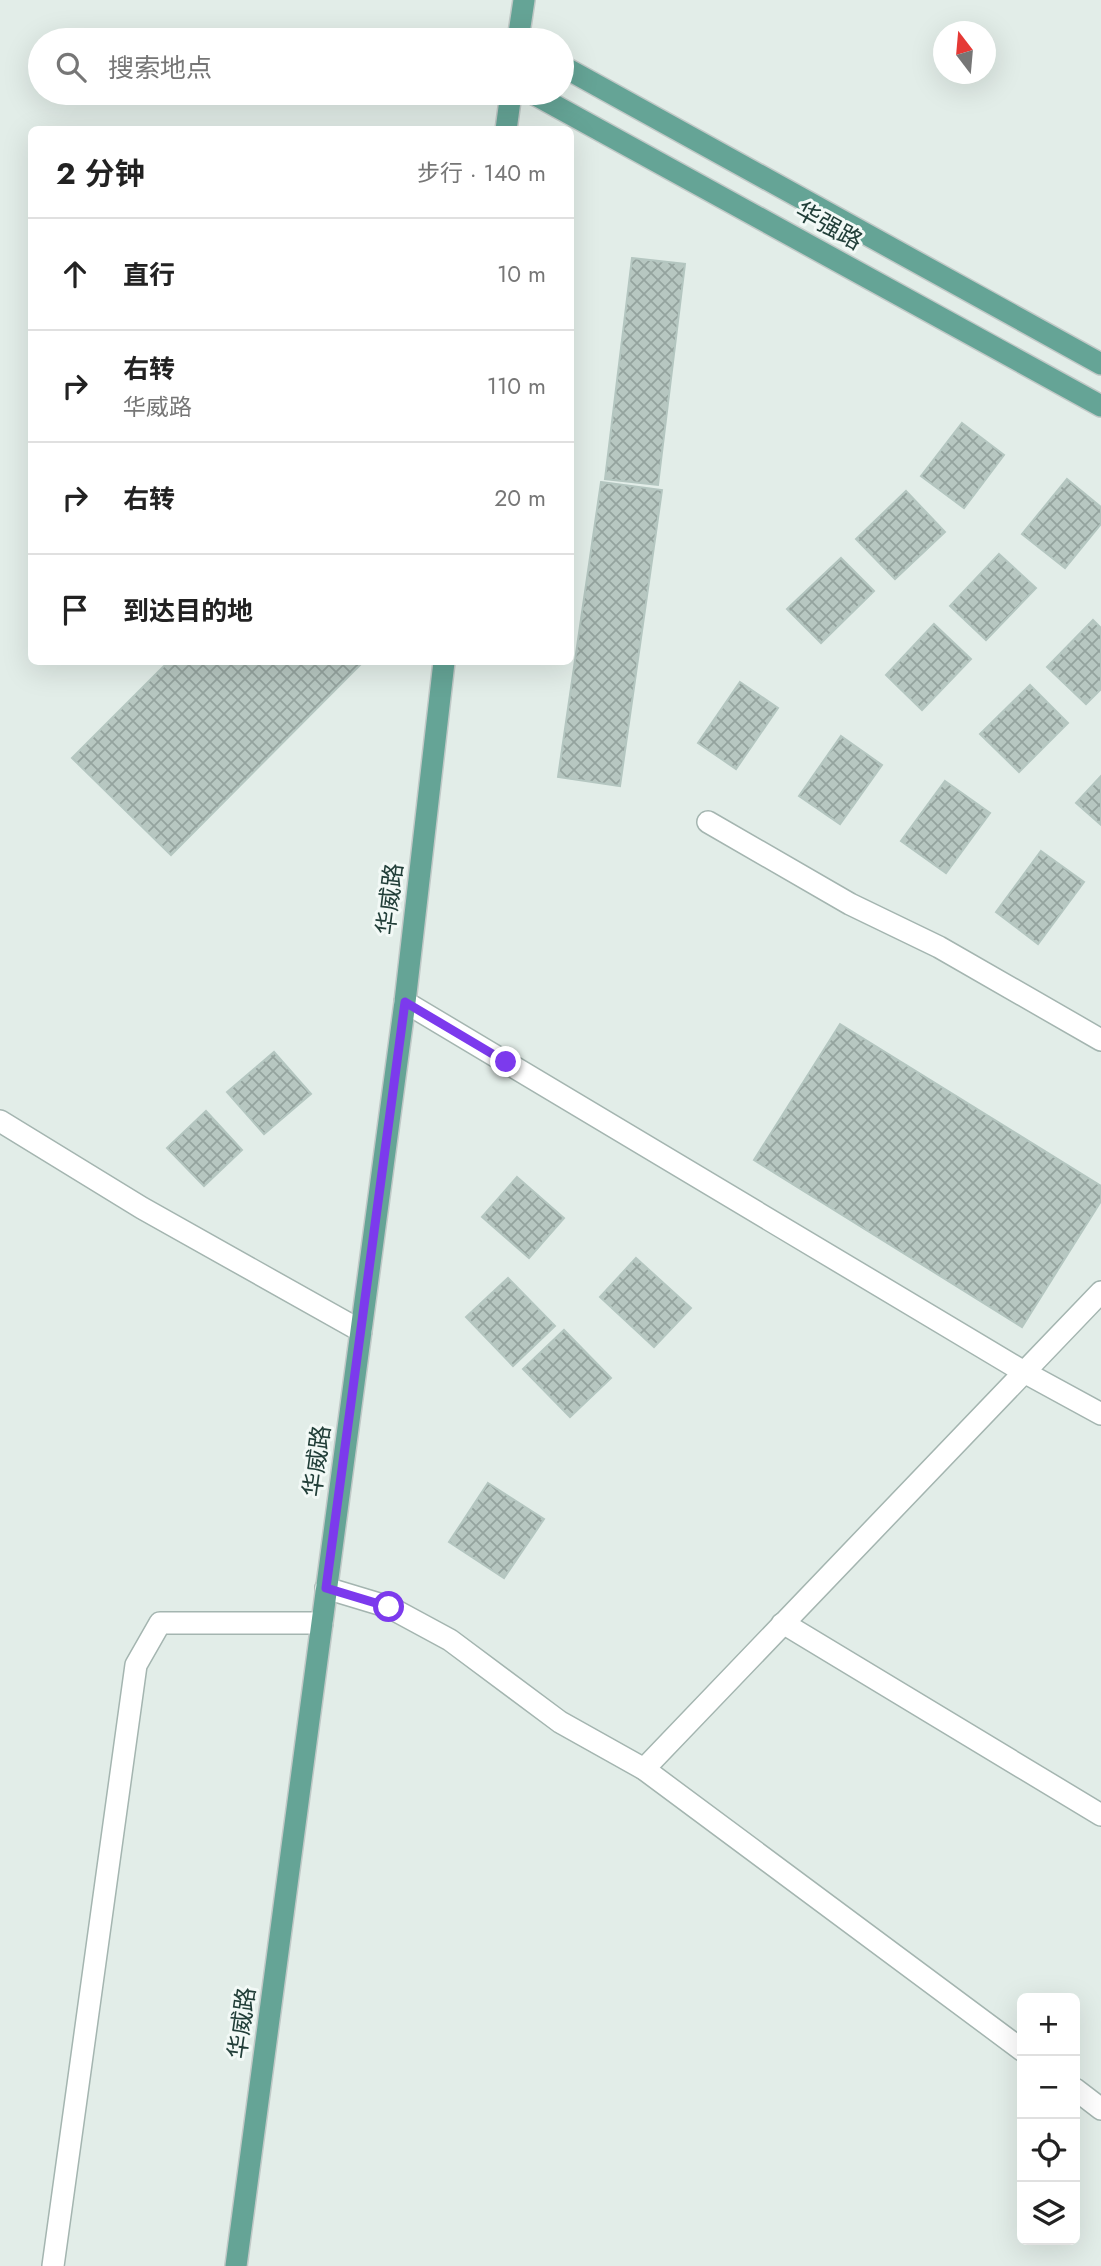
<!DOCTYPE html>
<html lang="zh">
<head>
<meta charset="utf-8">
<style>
  :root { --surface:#fff; --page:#f2f2f2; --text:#222; --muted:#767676; --line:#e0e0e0 }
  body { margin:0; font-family:Jost,"Noto Sans SC",sans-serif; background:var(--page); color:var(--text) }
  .controls { position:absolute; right:21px; bottom:21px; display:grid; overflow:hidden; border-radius:10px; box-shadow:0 7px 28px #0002 }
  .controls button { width:63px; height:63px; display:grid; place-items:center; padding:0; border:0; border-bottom:2px solid var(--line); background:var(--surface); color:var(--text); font:35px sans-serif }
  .compass { position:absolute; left:933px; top:21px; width:63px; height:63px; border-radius:50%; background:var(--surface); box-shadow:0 7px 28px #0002; rotate:344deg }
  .stop { position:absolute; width:21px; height:21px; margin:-16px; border:5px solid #7c3aed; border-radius:50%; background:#fff }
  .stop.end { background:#7c3aed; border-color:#fff; box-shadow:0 2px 7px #0008 }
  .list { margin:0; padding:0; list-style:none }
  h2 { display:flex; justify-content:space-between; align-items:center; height:91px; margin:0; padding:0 28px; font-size:30px }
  h2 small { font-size:23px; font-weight:400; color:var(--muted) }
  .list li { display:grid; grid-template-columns:46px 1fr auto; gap:21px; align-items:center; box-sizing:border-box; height:112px; padding:0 28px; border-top:2px solid var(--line) }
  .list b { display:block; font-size:26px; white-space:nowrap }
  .list p { margin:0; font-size:23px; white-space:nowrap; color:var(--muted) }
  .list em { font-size:23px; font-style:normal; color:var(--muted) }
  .icon { flex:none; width:38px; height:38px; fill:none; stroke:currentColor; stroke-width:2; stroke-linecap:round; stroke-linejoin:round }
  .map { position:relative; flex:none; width:1101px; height:2266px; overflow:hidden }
  .search { position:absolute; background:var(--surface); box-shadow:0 7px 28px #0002; left:28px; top:28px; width:546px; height:77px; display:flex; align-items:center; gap:18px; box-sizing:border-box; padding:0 24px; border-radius:38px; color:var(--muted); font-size:26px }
  .panel { position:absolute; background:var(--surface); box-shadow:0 7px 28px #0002; left:28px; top:126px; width:546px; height:539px; border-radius:10px }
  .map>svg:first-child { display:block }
</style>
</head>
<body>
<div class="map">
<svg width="1101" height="2266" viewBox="0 0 1101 2266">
  <defs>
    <pattern id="building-cross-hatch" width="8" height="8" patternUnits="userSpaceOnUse" patternTransform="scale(1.75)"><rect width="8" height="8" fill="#b7c7c1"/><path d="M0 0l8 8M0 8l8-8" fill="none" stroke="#94a39e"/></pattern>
  </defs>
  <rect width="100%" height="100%" fill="#e2ede8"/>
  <!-- building -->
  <g fill="url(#building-cross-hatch)" stroke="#b4c6c0" stroke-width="2">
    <path d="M632 258 685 264 658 485 605 479Z"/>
    <path d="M962 423 1004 455 964 508 921 476Z"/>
    <path d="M1067 479 1101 507V524L1065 568 1022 534Z"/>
    <path d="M601 482 662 490 620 786 558 777Z"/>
    <path d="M906 491 945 532 895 579 856 539Z"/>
    <path d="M999 554 1036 588 986 640 950 606Z"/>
    <path d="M841 558 874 591 821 643 787 609Z"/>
    <path d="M1093 620 1101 628V689L1086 704 1047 667Z"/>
    <path d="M934 624 971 659 922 710 886 675Z"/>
    <path d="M168 662H363L171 855 72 758Z"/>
    <path d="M740 682 778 708 736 769 698 743Z"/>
    <path d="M1030 685 1068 723 1019 772 980 734Z"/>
    <path d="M841 736 882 765 840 824 799 796Z"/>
    <path d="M1101 776V825L1076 803Z"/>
    <path d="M945 781 990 813 946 873 901 841Z"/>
    <path d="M1041 851 1084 882 1038 944 996 912Z"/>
    <path d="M840 1024 1101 1186V1201L1022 1327 754 1160Z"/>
    <path d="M274 1052 311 1094 264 1134 227 1092Z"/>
    <path d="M206 1111 242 1150 204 1186 167 1148Z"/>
    <path d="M517 1177 564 1218 529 1258 482 1217Z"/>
    <path d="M636 1258 691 1308 654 1347 600 1297Z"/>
    <path d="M508 1278 555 1326 513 1366 466 1317Z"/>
    <path d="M564 1330 611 1378 570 1417 523 1369Z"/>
    <path d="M488 1483 544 1519 504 1578 449 1542Z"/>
  </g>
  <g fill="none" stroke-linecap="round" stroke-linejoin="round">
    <defs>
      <g id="minor">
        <path d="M708 822 850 904 939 947 1101 1040"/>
        <path d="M405 1002 1024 1372 1101 1414"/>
        <path d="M0 1121 142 1208 361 1331"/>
        <path d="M326 1588 389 1607 450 1640 560 1722 644 1769 1022 2050"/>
        <path d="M782 1624 788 1626 1101 1815"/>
        <path d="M644 1769 1101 1292"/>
        <path d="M1075 2089 1101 2109"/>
        <path d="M53 2266 136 1665 160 1623H322"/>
      </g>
      <g id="major">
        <path d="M518 40 524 0"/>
        <path d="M562 66 1101 364"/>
        <path d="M532 93 1101 406"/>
        <path d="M506 130 511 93"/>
        <path d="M236 2266 405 1002 444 662"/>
      </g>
    </defs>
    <!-- minor casing -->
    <use href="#minor" stroke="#a4b5b0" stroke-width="24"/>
    <!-- major casing -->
    <use href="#major" stroke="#c1c9c7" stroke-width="24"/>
    <!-- minor -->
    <use href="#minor" stroke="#fff" stroke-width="21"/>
    <!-- major -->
    <use href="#major" stroke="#65a496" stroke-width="21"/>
  </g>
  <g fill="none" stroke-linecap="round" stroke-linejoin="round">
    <!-- route -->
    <path stroke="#7c3aed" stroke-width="9" d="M389 1607 326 1588 405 1002 506 1062"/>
  </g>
  <g text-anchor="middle" stroke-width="6" stroke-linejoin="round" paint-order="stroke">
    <!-- street labels -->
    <g font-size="24" fill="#213e38" stroke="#f2f9f6">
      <text transform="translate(829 226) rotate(29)" y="8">华强路</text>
      <text transform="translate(390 899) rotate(-83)" y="8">华威路</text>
      <text transform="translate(317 1461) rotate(-82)" y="8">华威路</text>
      <text transform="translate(242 2023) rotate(-82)" y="8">华威路</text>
    </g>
  </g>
</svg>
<div class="controls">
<button>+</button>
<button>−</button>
<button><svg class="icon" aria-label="locate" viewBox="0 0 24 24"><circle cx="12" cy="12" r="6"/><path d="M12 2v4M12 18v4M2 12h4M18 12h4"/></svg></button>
<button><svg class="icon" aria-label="layers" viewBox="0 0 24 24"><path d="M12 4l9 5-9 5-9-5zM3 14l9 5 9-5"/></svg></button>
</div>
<svg class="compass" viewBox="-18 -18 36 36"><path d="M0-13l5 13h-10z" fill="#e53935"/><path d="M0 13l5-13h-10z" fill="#767676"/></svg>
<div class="stop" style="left:389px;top:1607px"></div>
<div class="stop end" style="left:506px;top:1062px"></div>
<div class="search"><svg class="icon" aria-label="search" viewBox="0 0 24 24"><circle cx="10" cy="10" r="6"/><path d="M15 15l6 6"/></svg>搜索地点</div>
<section class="panel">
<h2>2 分钟<small>步行 · 140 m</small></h2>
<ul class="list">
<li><svg class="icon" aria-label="ahead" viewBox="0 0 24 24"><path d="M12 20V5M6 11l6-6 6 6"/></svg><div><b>直行</b></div><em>10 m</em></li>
<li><svg class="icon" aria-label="right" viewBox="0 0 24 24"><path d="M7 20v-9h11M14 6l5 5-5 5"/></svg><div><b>右转</b><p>华威路</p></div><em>110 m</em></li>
<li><svg class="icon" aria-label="right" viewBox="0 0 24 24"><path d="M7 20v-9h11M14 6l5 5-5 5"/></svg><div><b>右转</b></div><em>20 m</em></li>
<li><svg class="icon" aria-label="arrive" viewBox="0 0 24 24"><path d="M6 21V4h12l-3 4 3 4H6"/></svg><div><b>到达目的地</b></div></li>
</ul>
</section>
</div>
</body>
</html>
